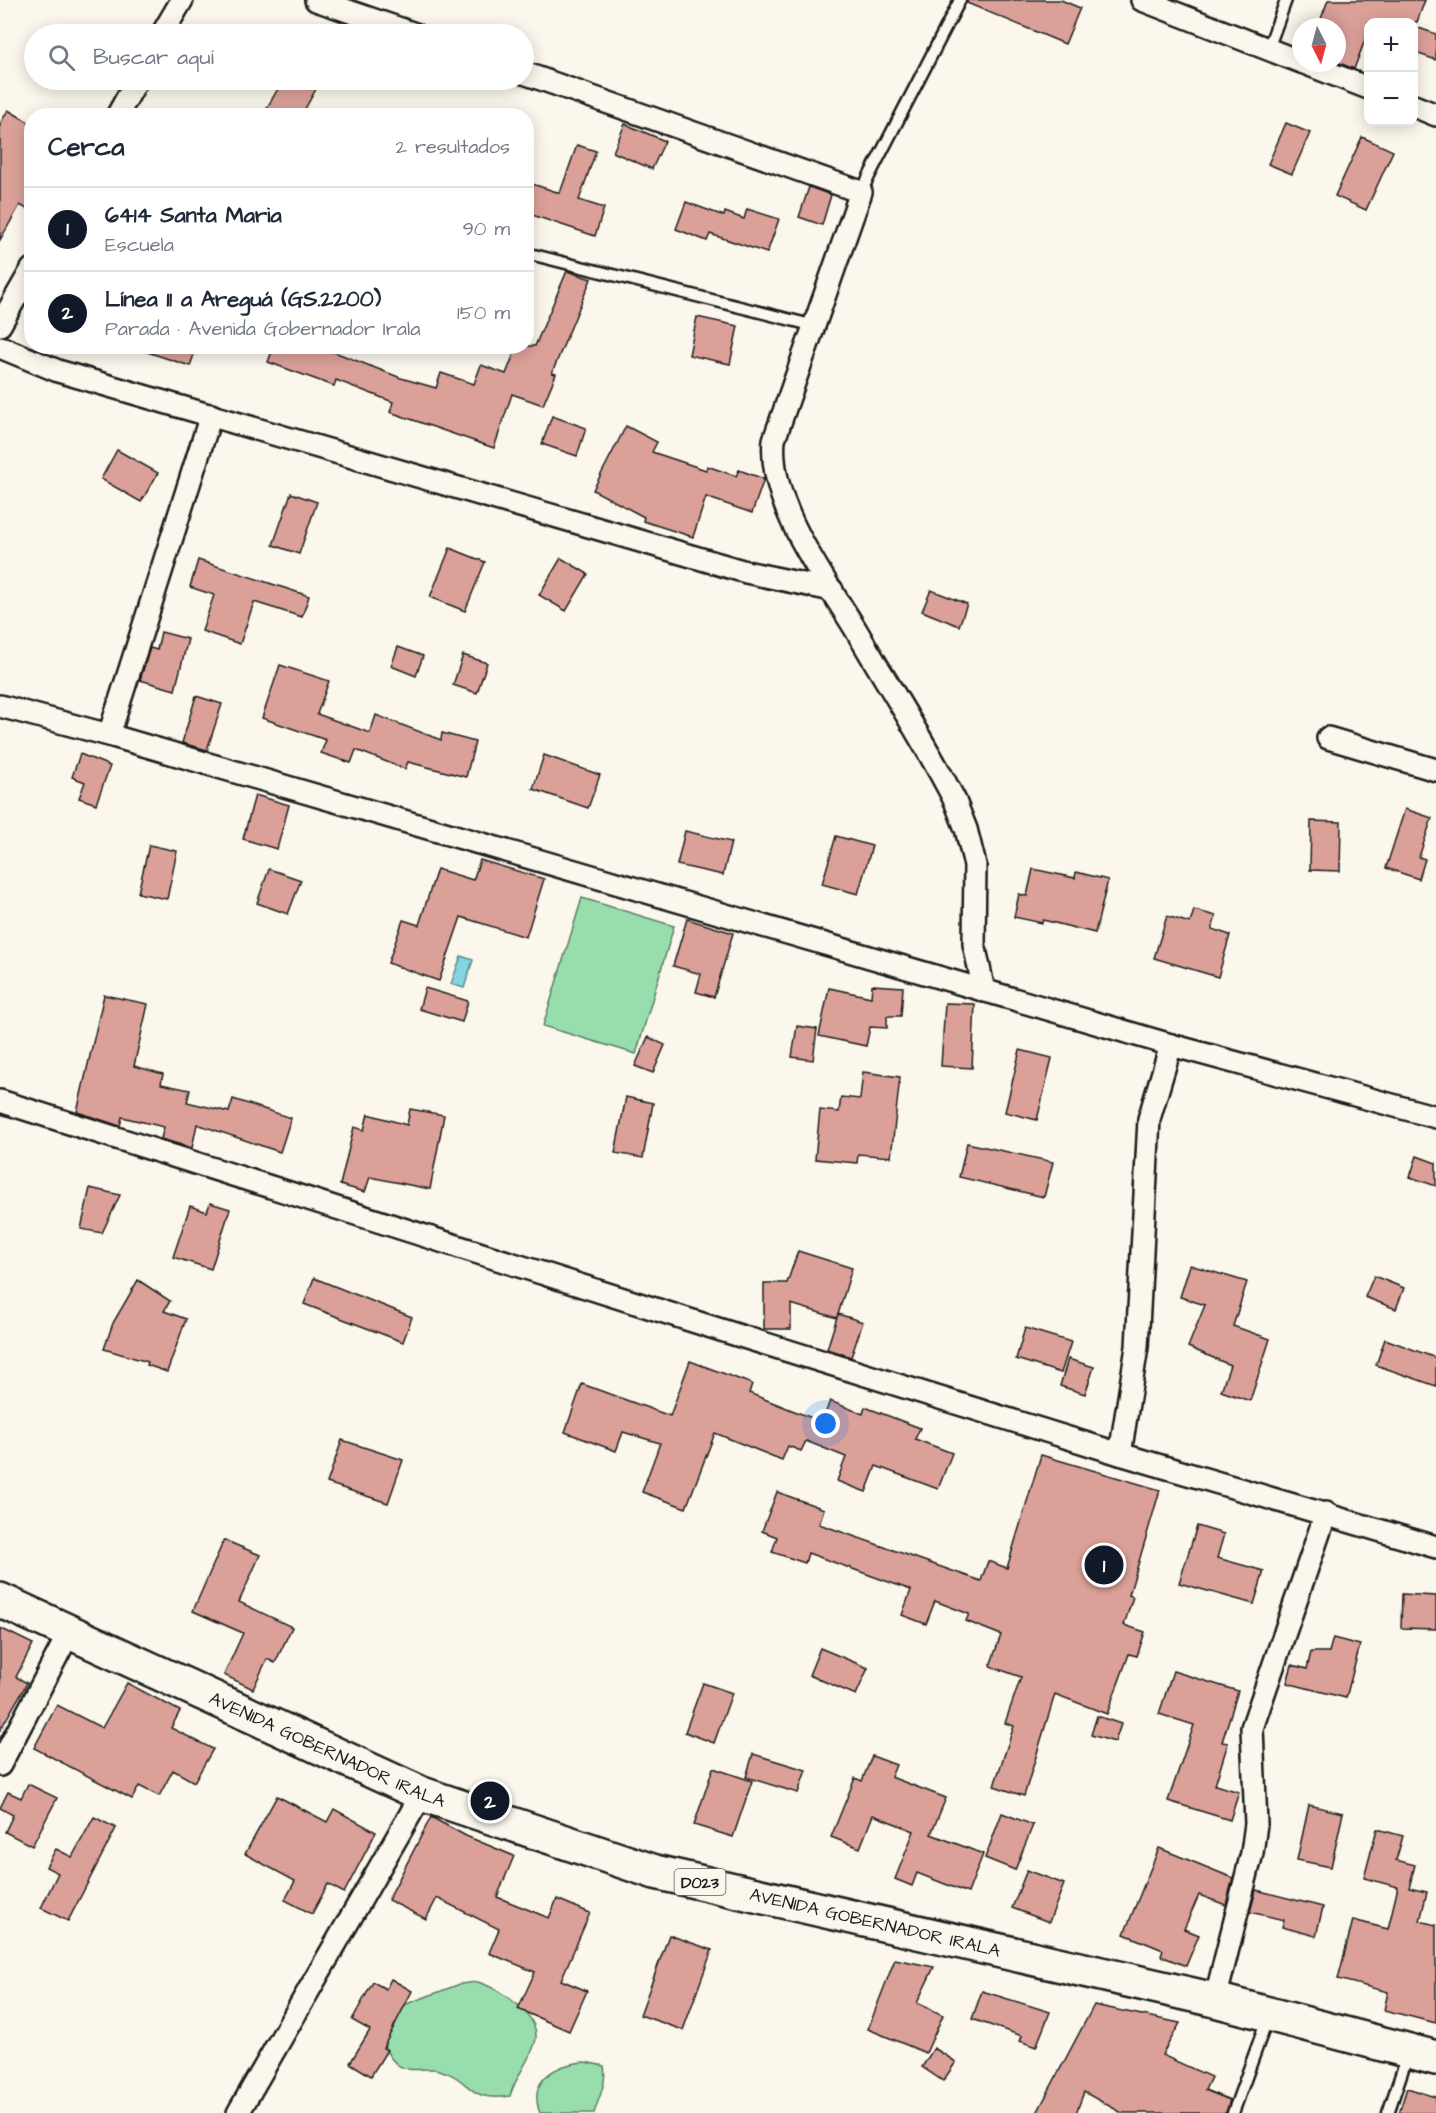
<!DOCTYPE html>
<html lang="es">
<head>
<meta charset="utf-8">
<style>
  :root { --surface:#fff; --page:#f6f6f7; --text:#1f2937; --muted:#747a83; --line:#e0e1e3; --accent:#111827 }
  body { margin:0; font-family:"Architects Daughter",sans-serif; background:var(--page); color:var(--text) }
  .controls { position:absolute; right:18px; top:18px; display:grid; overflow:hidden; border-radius:12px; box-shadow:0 3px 15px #0003 }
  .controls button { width:54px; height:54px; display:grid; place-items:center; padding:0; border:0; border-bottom:2px solid var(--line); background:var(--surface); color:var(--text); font:30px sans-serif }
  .compass { position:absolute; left:1292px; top:18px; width:54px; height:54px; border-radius:50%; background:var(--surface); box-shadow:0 3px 15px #0003; rotate:174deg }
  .you { position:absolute; left:826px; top:1424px; width:21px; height:21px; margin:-15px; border:4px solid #fff; border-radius:50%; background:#1a73e8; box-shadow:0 0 0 9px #1a73e833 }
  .badge { display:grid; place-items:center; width:39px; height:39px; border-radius:50%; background:var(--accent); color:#fff; font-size:20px; font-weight:700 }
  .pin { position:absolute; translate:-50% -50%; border:3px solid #fff; box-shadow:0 2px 6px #0006 }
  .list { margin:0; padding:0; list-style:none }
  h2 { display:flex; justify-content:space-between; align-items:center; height:78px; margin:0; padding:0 24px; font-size:26px }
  h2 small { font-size:20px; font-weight:400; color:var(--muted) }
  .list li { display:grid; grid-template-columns:39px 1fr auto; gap:18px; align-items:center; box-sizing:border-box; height:84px; padding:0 24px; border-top:2px solid var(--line) }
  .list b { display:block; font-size:22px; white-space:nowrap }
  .list p { margin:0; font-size:20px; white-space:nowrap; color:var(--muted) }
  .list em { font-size:20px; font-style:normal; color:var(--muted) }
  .icon { flex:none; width:33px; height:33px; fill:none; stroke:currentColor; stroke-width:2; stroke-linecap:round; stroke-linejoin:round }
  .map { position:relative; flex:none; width:1436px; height:2113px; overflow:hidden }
  .search { position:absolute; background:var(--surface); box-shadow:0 3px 15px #0003; left:24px; top:24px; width:510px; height:66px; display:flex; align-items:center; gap:15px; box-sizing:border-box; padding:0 21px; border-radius:33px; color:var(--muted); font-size:22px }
  .panel { position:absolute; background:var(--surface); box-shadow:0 3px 15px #0003; left:24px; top:108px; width:510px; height:246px; border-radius:24px }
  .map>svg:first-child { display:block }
</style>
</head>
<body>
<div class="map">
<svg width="1436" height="2113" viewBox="0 0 1436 2113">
  <rect width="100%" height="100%" fill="#fbf7ec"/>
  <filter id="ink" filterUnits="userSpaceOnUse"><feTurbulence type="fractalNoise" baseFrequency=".0167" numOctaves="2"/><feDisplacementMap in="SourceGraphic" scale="12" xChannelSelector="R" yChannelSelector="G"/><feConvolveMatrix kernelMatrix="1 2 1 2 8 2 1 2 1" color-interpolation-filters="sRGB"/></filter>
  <g filter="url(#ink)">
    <!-- green -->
    <g fill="#98deac" stroke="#5a7d64" stroke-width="1.5">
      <path d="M582 898 674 926 636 1054 543 1026Z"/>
      <path d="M478 1982C500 1989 546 2017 534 2046 527 2064 516 2076 510 2096 466 2103 473 2079 439 2070 427 2066 410 2074 398 2065 387 2057 384 2046 381 2033L404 2005 460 1984Z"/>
      <path d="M585 2062 604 2066C607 2083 599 2097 594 2113H540C527 2079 557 2064 585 2062Z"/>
    </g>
    <!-- water -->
    <path fill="#85d5e1" stroke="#5b8b92" stroke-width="1.5" d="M461 956 473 960 464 988 451 984Z"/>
    <!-- building -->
    <g fill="#dba199" stroke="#1c1c1c" stroke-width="1.5">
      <path d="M967 0H1061L1080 8 1065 44 967 3Z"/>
      <path d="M1328 0H1425L1417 22H1368V32L1354 69 1337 62V27H1318Z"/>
      <path d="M1413 26 1436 34V60L1413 52Z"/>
      <path d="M283 80H321L301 116H281L267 108Z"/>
      <path d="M8 110 32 124V212L20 205 0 240V124Z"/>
      <path d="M1286 123 1310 133 1292 174 1268 164Z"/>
      <path d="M625 124 665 141 652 169 613 152Z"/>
      <path d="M1362 137 1393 151 1366 210 1335 196Z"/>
      <path d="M577 145 596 151 579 200 604 208 595 236 526 213V182L560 193Z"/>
      <path d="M809 187 831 195 822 225 799 217Z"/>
      <path d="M686 202 724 216 725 212 744 219 747 209 779 219 767 253 710 234 707 241 676 229Z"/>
      <path d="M567 271 591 279 552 373 556 374 543 405 512 394 494 448 390 412 393 402 336 380 334 386 268 362 274 346H319L401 378 436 388 441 373 474 384 481 365 506 374 517 346H535Z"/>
      <path d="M697 317 738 326 730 364 689 355Z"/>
      <path d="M141 346H197L190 366 141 350Z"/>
      <path d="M552 416 586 428 577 456 542 444Z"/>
      <path d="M626 426 657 442 652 452 706 470 707 466 736 476 739 470 764 479 752 513 706 497 693 537 643 521 644 517 593 490Z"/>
      <path d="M117 450 158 473 141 502 101 479Z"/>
      <path d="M291 493 317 502 299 554 273 545Z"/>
      <path d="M450 548 485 562 465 611 430 597Z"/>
      <path d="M561 558 588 574 566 611 539 595Z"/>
      <path d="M198 560 309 596 302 617 254 602 240 644 202 631 214 595 190 587Z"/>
      <path d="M931 590 967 604 959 626 922 611Z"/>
      <path d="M161 632 188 639 175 690 140 680 150 648 157 650Z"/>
      <path d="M398 647 423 656 416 676 391 666Z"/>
      <path d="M463 655 487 663 477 693 453 685Z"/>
      <path d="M280 665 329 681 317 714 370 733 376 715 441 740 442 733 475 742 466 777 408 762 405 769 356 750 351 763 321 753 326 740 262 718Z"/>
      <path d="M196 696 222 704 207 750 182 743Z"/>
      <path d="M80 754 110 766 96 804 79 798 85 782 72 777Z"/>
      <path d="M544 755 600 775 588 808 533 789Z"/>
      <path d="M255 795 289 805 277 849 243 839Z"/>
      <path d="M1405 809 1432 818 1419 857 1425 859 1419 879 1386 868Z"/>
      <path d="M1311 821 1341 822 1340 871 1310 870Z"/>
      <path d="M685 831 731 842 723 875 677 865Z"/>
      <path d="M836 836 872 846 858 894 822 884Z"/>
      <path d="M149 845 177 851 167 899 138 893Z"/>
      <path d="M480 860 544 879 526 937 461 917 439 981 388 963 403 920 419 925 437 869 473 880Z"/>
      <path d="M269 869 301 880 288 914 257 903Z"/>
      <path d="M1033 869 1075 878 1076 872 1108 880 1095 933 1043 920 1042 923 1014 917 1019 894 1027 896Z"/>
      <path d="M1194 910 1216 916 1212 929 1230 935 1218 977 1154 958 1167 916 1190 923Z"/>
      <path d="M687 919 733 933 714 997 696 992 701 974 673 966Z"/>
      <path d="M872 985 903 987 901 1016H887V1028L870 1027 866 1046 819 1036 829 988 871 997Z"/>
      <path d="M425 988 468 1001 462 1022 419 1009Z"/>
      <path d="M104 995 148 1004 134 1066 163 1074 161 1084 190 1090 187 1102 229 1112 233 1099 291 1118 280 1152 197 1124 192 1148 161 1139 164 1127 122 1117 120 1126 77 1112Z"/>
      <path d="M945 1003 975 1004 972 1068 941 1066Z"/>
      <path d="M797 1026 817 1029 813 1060 792 1057Z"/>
      <path d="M648 1037 665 1045 653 1073 635 1066Z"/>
      <path d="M1020 1050 1052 1058 1037 1120 1005 1112Z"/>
      <path d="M863 1072 900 1077 891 1157 858 1154 857 1163 815 1159 820 1110 839 1112 841 1097 860 1099Z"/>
      <path d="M626 1097 653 1103 643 1158 615 1153Z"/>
      <path d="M410 1109 444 1115 430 1189 370 1177 365 1192 340 1185 354 1127 364 1130 368 1114 407 1125Z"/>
      <path d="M967 1143 1053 1162 1044 1197 959 1177Z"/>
      <path d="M1417 1156 1436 1163V1186L1410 1177Z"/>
      <path d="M90 1188 120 1195 102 1233 81 1229Z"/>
      <path d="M210 1203 230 1209 211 1269 173 1257 190 1206 207 1212Z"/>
      <path d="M798 1251 852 1268 837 1318 791 1304V1329H764V1283H787Z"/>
      <path d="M1190 1265 1247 1282 1233 1326 1270 1339 1250 1401 1221 1391 1230 1365 1188 1347 1205 1305 1180 1297Z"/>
      <path d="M1374 1276 1404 1288 1396 1309 1365 1297Z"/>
      <path d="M314 1278 412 1317 403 1342 304 1304Z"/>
      <path d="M138 1280 170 1301 164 1311 186 1319 167 1372 147 1365 148 1362 104 1349 113 1323Z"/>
      <path d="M838 1314 863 1322 851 1357 827 1349Z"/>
      <path d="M1025 1328 1071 1342 1061 1373 1016 1359Z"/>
      <path d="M1385 1339 1436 1358V1386L1376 1365Z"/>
      <path d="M1068 1359 1094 1367 1085 1394 1060 1386Z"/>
      <path d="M690 1361 752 1384 749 1393 822 1422 830 1401 863 1414 865 1407 920 1428 915 1439 952 1453 938 1489 876 1466 866 1492 837 1481 846 1457 806 1441 801 1451 788 1446 782 1460 715 1433 686 1508 642 1492 660 1443 623 1432 616 1451 565 1432 582 1384 670 1416Z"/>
      <path d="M342 1440 403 1460 388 1503 327 1483Z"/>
      <path d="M1041 1455 1160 1490 1129 1595 1133 1597 1124 1625 1145 1632 1137 1656 1129 1654 1107 1714 1055 1694 1024 1796 994 1786 1014 1726 1005 1723 1021 1677 990 1666 1001 1635 966 1621 969 1614 935 1601 926 1624 902 1615 911 1590 808 1553 805 1563 772 1552 777 1537 762 1531 777 1492 824 1509 819 1524 981 1581 988 1561 1007 1568Z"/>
      <path d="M1197 1526 1224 1534 1217 1558 1264 1571 1254 1604 1179 1583Z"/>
      <path d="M224 1540 260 1555 239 1602 292 1627 275 1663 267 1659 253 1689 224 1675 243 1633 193 1611Z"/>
      <path d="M1402 1594 1436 1596V1629L1401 1628Z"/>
      <path d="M0 1628 33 1644 16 1677 27 1683 0 1730Z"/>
      <path d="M1333 1638 1360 1645 1346 1698 1287 1683 1292 1665 1307 1669 1311 1652H1329Z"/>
      <path d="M820 1648 868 1668 856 1695 809 1675Z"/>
      <path d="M1173 1671 1238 1691 1222 1742 1228 1743 1215 1785 1239 1792 1230 1820 1168 1801 1194 1725 1159 1714Z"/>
      <path d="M127 1683 180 1711 171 1728 213 1749 194 1782 173 1770 159 1796 139 1786 132 1799 34 1748 57 1705 102 1728Z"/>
      <path d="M703 1683 732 1693 714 1743 685 1732Z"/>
      <path d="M1097 1716 1121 1724 1115 1742 1091 1735Z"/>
      <path d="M753 1754 806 1770 798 1793 746 1777Z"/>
      <path d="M872 1756 896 1765 891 1777 946 1798 931 1834 983 1854 968 1893 917 1873 912 1886 895 1879 914 1831 873 1815 860 1848 831 1837 855 1778 862 1781Z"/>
      <path d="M713 1768 752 1781 733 1837 694 1825Z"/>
      <path d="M28 1784 57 1798 32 1846 5 1832 13 1815 0 1808 8 1792 21 1798Z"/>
      <path d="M277 1796 327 1822 334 1809 376 1832 344 1893 328 1884 312 1914 285 1900 295 1881 245 1854Z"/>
      <path d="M1309 1805 1343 1813 1331 1867 1297 1860Z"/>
      <path d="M1002 1813 1033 1825 1015 1870 985 1858Z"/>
      <path d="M94 1817 116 1828 68 1921 41 1908 58 1873 46 1867 56 1849 72 1857Z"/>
      <path d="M431 1817 466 1836 514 1856 497 1897 549 1918 557 1899 590 1913 561 1980 587 1991 569 2031 518 2009 535 1972 489 1953 499 1929 437 1898 426 1919 388 1900Z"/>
      <path d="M1377 1829 1403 1836 1396 1860 1415 1865 1409 1888 1427 1892 1420 1921 1436 1925V2023L1384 2010 1388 1992 1338 1979 1353 1920 1388 1929 1398 1887 1364 1878Z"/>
      <path d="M1159 1848 1233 1878 1226 1905 1199 1895 1184 1929 1199 1935 1186 1966 1161 1956 1163 1950 1124 1934Z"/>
      <path d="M1027 1870 1064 1884 1049 1922 1012 1908Z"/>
      <path d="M1256 1890 1323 1907 1316 1936 1282 1927 1284 1920 1250 1912Z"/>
      <path d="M669 1935 712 1950 683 2030 640 2015Z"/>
      <path d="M895 1959 934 1967 917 2003 943 2015 926 2053 868 2029Z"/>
      <path d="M391 1979 412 1991 383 2048 387 2050 371 2076 350 2063 370 2030 352 2020 373 1982 386 1989Z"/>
      <path d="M982 1991 1050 2012 1036 2047 1020 2041 1022 2036 972 2019Z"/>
      <path d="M1094 2005 1180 2023 1162 2055 1211 2077 1205 2090 1230 2100 1226 2113H1122L1084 2092 1076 2113H1037Z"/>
      <path d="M934 2048 956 2062 943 2081 922 2067Z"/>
      <path d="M1407 2088 1436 2097V2113H1399Z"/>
    </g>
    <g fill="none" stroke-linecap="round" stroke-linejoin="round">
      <defs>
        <g id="service">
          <path d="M1268 49 1286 0"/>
          <path d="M861 192 960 0"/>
          <path d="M526 253 815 326"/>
          <path d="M1233 2113 1268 2017"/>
          <path d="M1388 2113 1408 2054"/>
        </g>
        <g id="minor">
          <path d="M316 0 415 34"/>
          <path d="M1142 0 1301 62"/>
          <path d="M162 34 182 0"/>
          <path d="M1304 63 1368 88"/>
          <path d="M524 73 861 192 774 440C768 504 824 577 856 630 889 687 925 742 955 801L966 829 975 865 974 944 984 991"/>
          <path d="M1414 106 1436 115"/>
          <path d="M117 116 137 80"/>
          <path d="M0 325 32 269"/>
          <path d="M0 347 58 371 746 572 832 590"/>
          <path d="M0 706 109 735 1171 1045 1436 1117"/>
          <path d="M109 735 211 415"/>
          <path d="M1328 738 1436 770"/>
          <path d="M0 1101 721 1330 1120 1454 1436 1547"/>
          <path d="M1120 1454 1137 1347 1149 1119 1171 1045"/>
          <path d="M0 1765 70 1631"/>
          <path d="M1215 2000 1252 1853 1256 1824 1252 1728 1326 1513"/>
          <path d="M238 2113 422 1794"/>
        </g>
        <g id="primary">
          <path id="s1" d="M0 1600 422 1794 655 1872 1215 2000 1436 2058"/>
        </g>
      </defs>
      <!-- service casing -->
      <use href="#service" stroke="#1c1c1c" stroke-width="15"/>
      <!-- minor casing -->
      <use href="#minor" stroke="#1c1c1c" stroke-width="26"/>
      <!-- primary casing -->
      <use href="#primary" stroke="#1c1c1c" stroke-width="38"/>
      <!-- service -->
      <use href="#service" stroke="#fbf7ec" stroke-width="10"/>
      <!-- minor -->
      <use href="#minor" stroke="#fbf7ec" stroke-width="21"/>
      <!-- primary -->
      <use href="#primary" stroke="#fbf7ec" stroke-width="33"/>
    </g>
  </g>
  <g text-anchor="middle" stroke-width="5" stroke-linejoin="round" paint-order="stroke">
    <!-- shield labels -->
    <rect fill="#fbf7ec" stroke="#5f5e5a" stroke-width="1.5" x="674.5" y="1869" width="51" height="26" rx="4.5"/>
    <g font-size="16" font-weight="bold" fill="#1c1c1c">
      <text x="700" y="1888">D023</text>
    </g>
    <!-- street labels -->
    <g font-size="18" fill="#1c1c1c" stroke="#fbf7ec">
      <text dy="6" stroke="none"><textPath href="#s1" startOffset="360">AVENIDA GOBERNADOR IRALA</textPath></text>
      <text dy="6" stroke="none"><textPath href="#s1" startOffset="936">AVENIDA GOBERNADOR IRALA</textPath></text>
    </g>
  </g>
</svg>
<div class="controls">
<button>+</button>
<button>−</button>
</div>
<svg class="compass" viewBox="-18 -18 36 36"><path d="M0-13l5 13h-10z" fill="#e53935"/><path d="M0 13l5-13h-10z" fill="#747a83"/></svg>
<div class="you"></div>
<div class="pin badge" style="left:1104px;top:1565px">1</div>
<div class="pin badge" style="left:490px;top:1801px">2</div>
<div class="search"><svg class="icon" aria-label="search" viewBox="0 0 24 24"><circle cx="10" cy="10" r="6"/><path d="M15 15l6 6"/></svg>Buscar aquí</div>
<section class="panel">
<h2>Cerca<small>2 resultados</small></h2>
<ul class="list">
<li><span class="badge">1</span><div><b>6414 Santa Maria</b><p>Escuela</p></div><em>90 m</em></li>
<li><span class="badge">2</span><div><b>Línea 11 a Areguá (GS.2200)</b><p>Parada · Avenida Gobernador Irala</p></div><em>150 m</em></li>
</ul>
</section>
</div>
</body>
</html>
